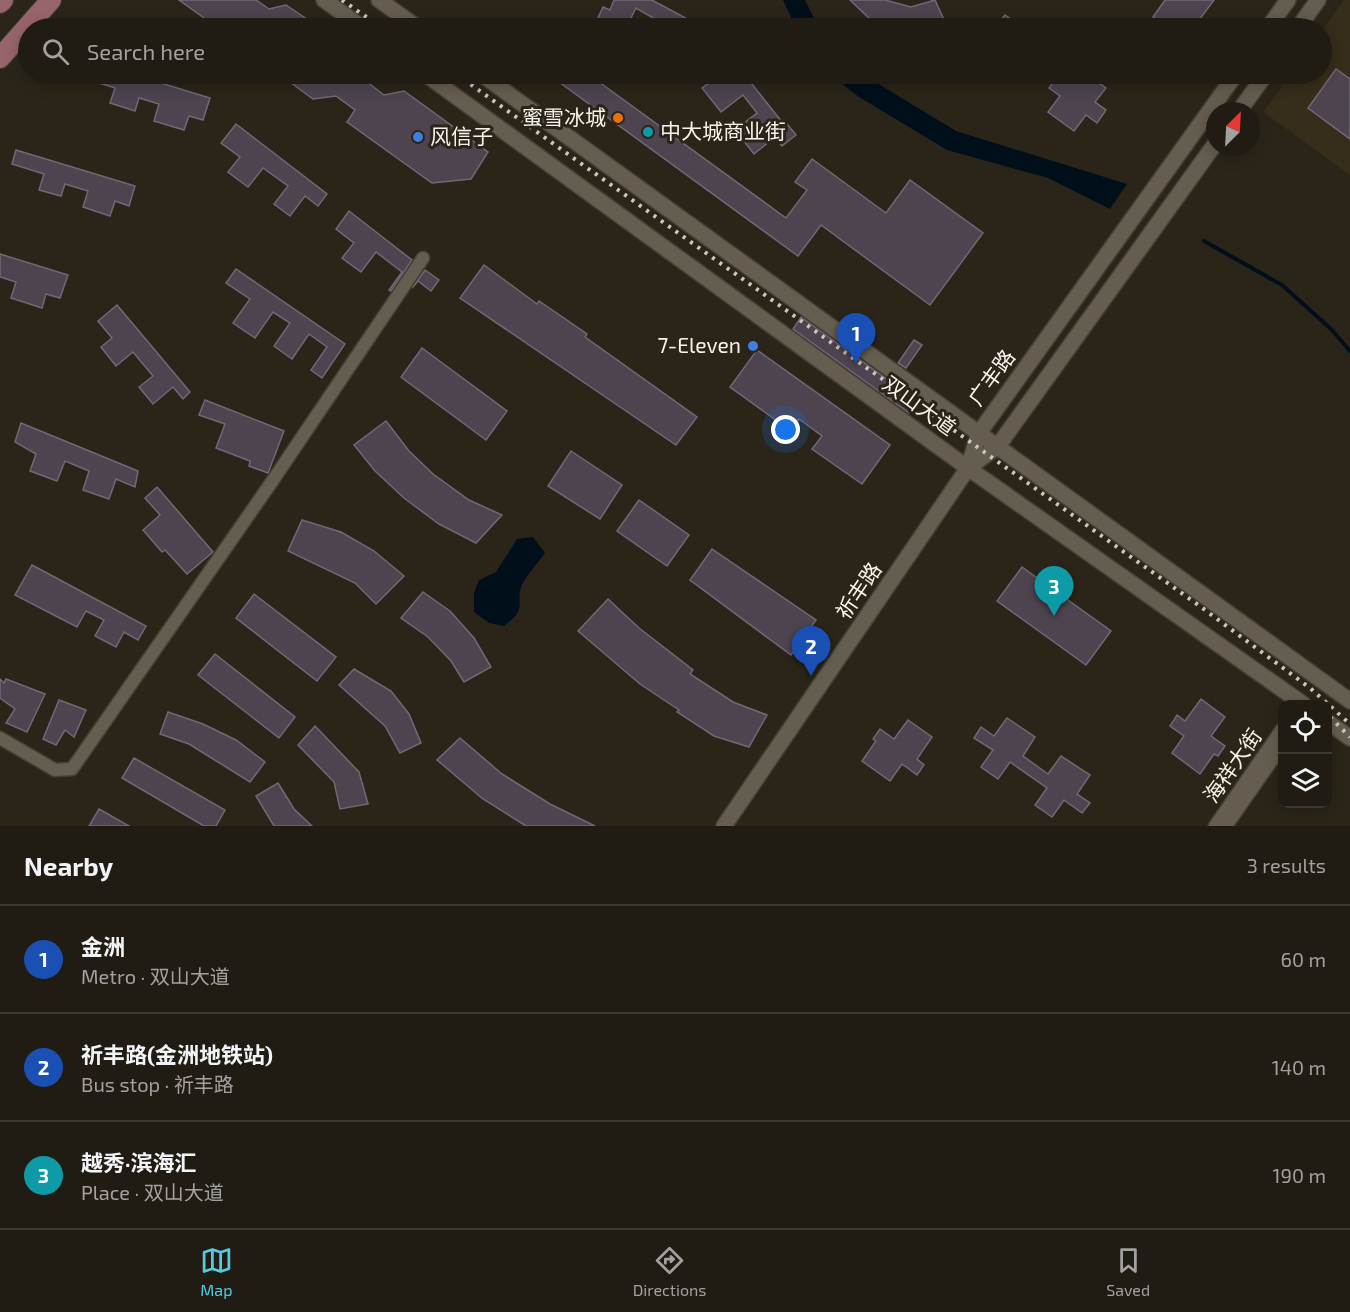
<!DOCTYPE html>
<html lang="en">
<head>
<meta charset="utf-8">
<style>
  :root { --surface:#201c13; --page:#28251c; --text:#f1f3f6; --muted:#a2a1a0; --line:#3d3a33; --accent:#55cae0 }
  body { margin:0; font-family:"Exo 2","Noto Sans SC",sans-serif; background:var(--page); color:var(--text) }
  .controls { position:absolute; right:18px; bottom:18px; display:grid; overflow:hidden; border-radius:12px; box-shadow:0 3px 15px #0003 }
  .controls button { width:54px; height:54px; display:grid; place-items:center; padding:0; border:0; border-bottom:2px solid var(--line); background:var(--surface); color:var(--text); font:30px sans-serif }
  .compass { position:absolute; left:1206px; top:102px; width:54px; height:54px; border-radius:50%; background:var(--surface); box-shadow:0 3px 15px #0003; rotate:24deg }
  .you { position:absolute; left:786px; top:430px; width:21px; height:21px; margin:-15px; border:4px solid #fff; border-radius:50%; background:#1a73e8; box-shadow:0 0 0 9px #1a73e833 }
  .badge { display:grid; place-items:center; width:39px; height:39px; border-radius:50%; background:var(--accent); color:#fff; font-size:20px; font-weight:700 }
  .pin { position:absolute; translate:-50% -50px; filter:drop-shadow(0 2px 3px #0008) }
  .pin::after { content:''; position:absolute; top:32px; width:21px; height:18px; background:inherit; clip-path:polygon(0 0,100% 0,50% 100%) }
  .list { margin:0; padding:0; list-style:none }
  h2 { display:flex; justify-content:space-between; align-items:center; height:78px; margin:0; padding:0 24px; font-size:26px }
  h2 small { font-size:20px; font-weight:400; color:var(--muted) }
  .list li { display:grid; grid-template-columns:39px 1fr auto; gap:18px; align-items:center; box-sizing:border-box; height:108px; padding:0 24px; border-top:2px solid var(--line) }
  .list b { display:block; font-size:22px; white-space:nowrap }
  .list p { margin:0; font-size:20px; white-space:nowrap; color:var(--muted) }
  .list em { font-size:20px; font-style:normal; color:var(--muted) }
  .icon { flex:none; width:33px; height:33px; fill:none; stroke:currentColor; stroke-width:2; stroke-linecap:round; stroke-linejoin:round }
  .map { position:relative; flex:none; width:1350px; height:826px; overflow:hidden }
  .search { position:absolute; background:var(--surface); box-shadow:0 3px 15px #0003; left:18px; right:18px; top:18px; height:66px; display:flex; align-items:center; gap:15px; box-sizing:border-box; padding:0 21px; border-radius:33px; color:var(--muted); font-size:22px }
  .sheet { height:402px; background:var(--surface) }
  nav { display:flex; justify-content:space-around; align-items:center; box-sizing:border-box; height:84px; border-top:2px solid var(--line); background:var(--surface); font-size:16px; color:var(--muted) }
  nav a { display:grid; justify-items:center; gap:3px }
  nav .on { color:var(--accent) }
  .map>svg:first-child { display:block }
</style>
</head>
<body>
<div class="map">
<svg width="1350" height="826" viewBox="0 0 1350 826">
  <rect width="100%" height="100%" fill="#2b2519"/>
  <!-- built -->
  <path fill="#362d1a" d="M1344 0H1350V175L1263 112 1291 74H1322V31Z"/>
  <!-- water -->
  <g fill="#010f1b">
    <path d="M783 0H805L819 28H796Z"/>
    <path d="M829 74H862L956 131 1127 184 1110 209 1048 178 947 150 859 97Z"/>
    <path d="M533 537 545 553C538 563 527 574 522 585 514 604 530 607 504 626L489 623 474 612V593L479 580 496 572 517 539Z"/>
  </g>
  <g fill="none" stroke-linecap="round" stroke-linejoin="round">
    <!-- stream -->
    <path stroke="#010f1b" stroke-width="4" d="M1204 241 1282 285 1331 329 1350 351"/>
  </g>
  <!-- building -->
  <g fill="#4d4450" stroke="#726875" stroke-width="1.5">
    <path d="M179 0H256L269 9 286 5 320 28H218Z"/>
    <path d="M614 0H652L704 28H658L662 23 636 8 626 28H614L597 20 603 7 610 10Z"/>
    <path d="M850 0H885L911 7 935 0 945 22 925 28H894L870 19Z"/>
    <path d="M1165 0H1214L1193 28 1180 23 1176 28H1169L1153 17Z"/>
    <path d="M1005 15 1024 28H995Z"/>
    <path d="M1336 69 1350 79V139L1308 108Z"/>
    <path d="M77 74H131L210 98 203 120 189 116 184 130 154 121 159 104 139 98 135 111 110 103 115 88 77 76Z"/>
    <path d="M279 74H364L362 78 384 95 404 91 488 152 471 179 432 183 347 122 355 110 336 96 313 99Z"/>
    <path d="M548 74H588L786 218 807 190 795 182 812 159 886 213 910 180 983 233 930 305 821 225 798 256Z"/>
    <path d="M722 74H744L782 122 784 120 796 135 782 146 775 137 754 154 735 130 757 113 743 95 721 112 702 88Z"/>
    <path d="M1077 74H1086L1106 88 1095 102 1106 110 1097 123 1086 115 1074 131 1048 112 1060 96 1049 88 1058 75 1069 83Z"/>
    <path d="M236 124 327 194 318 206 305 196 290 216 274 204 288 186 263 168 248 187 228 172 240 157 221 143Z"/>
    <path d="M16 150 135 186 129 206 115 201 110 216 83 207 88 191 65 184 61 196 39 190 44 174 12 164Z"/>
    <path d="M349 211 412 260 391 291 389 290 402 272 376 252 361 272 342 258 354 243 336 229Z"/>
    <path d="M0 254 68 275 60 298 46 294 42 308 11 298 16 282 0 277Z"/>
    <path d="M484 265 537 304 539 301 587 334 585 337 697 417 676 445 460 298Z"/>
    <path d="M236 269 345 344 322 378 311 370 327 347 309 334 292 359 274 346 290 323 273 312 255 338 233 323 250 299 226 283Z"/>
    <path d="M425 270 439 280 431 291 418 281 412 288Z"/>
    <path d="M117 305 190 392 183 399 173 387 153 404 139 387 153 376 133 352 116 366 101 347 112 338 98 321Z"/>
    <path d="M801 317 917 401 909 413 793 329Z"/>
    <path d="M914 340 922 345 906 368 898 363Z"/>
    <path d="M422 348 507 411 486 440 401 377Z"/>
    <path d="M757 350 890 445 862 484 812 449 822 436 799 419 791 431 730 387Z"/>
    <path d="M205 400 284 431 268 473 249 466 250 461 216 448 225 424 199 415Z"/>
    <path d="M386 421 409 451 433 474 469 500 502 515 476 543 439 524 404 498 375 471 354 445Z"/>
    <path d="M21 423 138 471 135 487 116 479 109 499 83 490 89 471 65 461 57 481 30 471 36 454 15 442Z"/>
    <path d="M571 451 622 485 600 519 548 486Z"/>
    <path d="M157 487 213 552 187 574 165 550 162 552 143 530 160 515 145 498Z"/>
    <path d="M639 500 689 535 667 566 617 531Z"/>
    <path d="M302 520 341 532 374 551 404 576 376 604 355 583 288 551Z"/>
    <path d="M712 549 816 620 791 655 690 580Z"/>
    <path d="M32 565 146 626 138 640 124 632 116 647 95 636 104 620 86 611 77 627 15 595Z"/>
    <path d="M1022 567 1111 631 1086 665 997 601Z"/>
    <path d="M423 592 450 611 474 638 491 667 464 682 451 661 428 637 401 618Z"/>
    <path d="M254 594 336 657 317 681 236 618Z"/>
    <path d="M608 599 639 628 693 670 690 674 733 702 767 715 749 747 714 736 677 712 679 710 640 684 578 631Z"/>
    <path d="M215 654 295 717 279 738 198 675Z"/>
    <path d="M354 669 391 691 409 714 421 743 400 753 385 726 339 685Z"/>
    <path d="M0 679 4 683 6 679 45 694 27 732 6 723 15 709 0 698Z"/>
    <path d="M1201 699 1225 717 1211 736 1225 746 1218 756 1214 754 1200 774 1172 753 1184 736 1170 726 1177 715 1185 721Z"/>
    <path d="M59 700 86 710 74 737 65 730 56 745 43 739Z"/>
    <path d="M168 712 203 724 236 740 265 762 250 782 189 744 160 734Z"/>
    <path d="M1007 718 1035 737 1023 756 1048 774 1061 756 1090 775 1077 794 1090 803 1082 813 1064 800 1052 817 1035 805 1047 788 1010 762 998 779 981 767 993 750 974 738 981 727 994 736Z"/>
    <path d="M908 720 932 737 917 759 924 765 917 775 902 764 890 781 862 761 876 741 873 739 880 729 894 739Z"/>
    <path d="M315 726 359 772 368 804 340 809 334 782 298 745Z"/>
    <path d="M460 738 502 774 550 804 595 826H526L483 799 437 760Z"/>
    <path d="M134 758 225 810 216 826H204L122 778Z"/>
    <path d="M278 783 294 809 312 826H274L256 796Z"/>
    <path d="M99 809 129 826H89Z"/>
  </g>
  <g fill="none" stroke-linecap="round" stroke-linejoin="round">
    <defs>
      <g id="minor">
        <path d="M0 738 55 770 72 769 271 483 423 258"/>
        <path d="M1215 826 1282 729"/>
        <path d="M1226 826 1282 746"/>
      </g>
      <g id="tertiary">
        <path d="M324 0 363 28"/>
        <path d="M379 0 418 28"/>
        <path d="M1268 28 1288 0"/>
        <path d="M1298 28 1318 0"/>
        <path d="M425 74 968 468 1303 704"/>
        <path d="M481 74 1350 701"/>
        <path d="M1239 111 1266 74"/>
        <path d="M968 468 998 446 1215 144"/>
        <path d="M1328 722 1350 738"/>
        <path d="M724 826 968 468 979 433 1236 74"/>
      </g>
      <g id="primary">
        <path d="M0 3 3 0"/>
        <path d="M0 58 51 0"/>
      </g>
    </defs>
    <!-- minor casing -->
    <use href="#minor" stroke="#454037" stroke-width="15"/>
    <!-- tertiary casing -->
    <use href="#tertiary" stroke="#454037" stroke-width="18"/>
    <!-- primary casing -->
    <use href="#primary" stroke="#454037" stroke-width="22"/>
    <!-- minor -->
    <use href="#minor" stroke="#655e50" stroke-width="12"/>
    <!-- tertiary -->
    <use href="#tertiary" stroke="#655e50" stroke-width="15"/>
    <!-- primary -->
    <use href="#primary" stroke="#99656c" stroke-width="20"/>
    <!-- rail -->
    <g stroke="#cbc7be" stroke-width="4" stroke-dasharray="3 6" stroke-linecap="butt">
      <path d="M342 0 382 28"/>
      <path d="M456 74 1201 607 1310 688 1350 724"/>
      <path d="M1330 717 1350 737"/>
    </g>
  </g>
  <!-- markers -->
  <circle fill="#e8710a" stroke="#2b2519" stroke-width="2" cx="618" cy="118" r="6"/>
  <circle fill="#0f9aa8" stroke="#2b2519" stroke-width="2" cx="648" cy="132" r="6"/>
  <g fill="#3f7fe0" stroke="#2b2519" stroke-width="2">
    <circle cx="418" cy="137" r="6"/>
    <circle cx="753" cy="346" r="6"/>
  </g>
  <g text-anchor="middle" stroke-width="6" stroke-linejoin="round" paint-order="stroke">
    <!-- poi labels -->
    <g font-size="21" fill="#f7f3eb" stroke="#2b2519" text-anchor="end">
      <text x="606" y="125">蜜雪冰城</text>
      <text x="660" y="139" text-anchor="start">中大城商业街</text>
      <text x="430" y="144" text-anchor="start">风信子</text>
      <text x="741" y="353">7-Eleven</text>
    </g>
    <!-- street labels -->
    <g font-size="21" fill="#f7f3eb" stroke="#2b2519">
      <text transform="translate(992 378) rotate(-54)" y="7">广丰路</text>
      <text transform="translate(919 406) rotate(36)" y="7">双山大道</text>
      <text transform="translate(859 591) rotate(-56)" y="7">祈丰路</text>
      <text transform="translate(1233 766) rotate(-55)" y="7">海祥大街</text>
    </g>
  </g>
</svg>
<div class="controls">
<button><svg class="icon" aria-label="locate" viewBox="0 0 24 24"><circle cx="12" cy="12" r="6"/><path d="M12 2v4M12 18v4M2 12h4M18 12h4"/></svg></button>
<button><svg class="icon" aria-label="layers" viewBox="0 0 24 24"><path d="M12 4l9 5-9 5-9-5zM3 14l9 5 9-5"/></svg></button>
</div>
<svg class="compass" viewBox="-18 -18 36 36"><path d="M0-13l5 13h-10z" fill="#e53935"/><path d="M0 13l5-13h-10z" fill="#a2a1a0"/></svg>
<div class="you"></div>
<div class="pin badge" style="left:856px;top:363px;background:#1a4fb4">1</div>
<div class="pin badge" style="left:811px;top:676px;background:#1a4fb4">2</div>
<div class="pin badge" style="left:1054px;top:616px;background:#0f9aa8">3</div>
<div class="search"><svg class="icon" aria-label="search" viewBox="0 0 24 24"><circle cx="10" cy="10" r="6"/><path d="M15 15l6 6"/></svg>Search here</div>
</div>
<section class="sheet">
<h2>Nearby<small>3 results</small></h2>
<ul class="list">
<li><span class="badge" style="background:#1a4fb4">1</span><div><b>金洲</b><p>Metro · 双山大道</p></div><em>60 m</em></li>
<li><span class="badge" style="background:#1a4fb4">2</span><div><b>祈丰路(金洲地铁站)</b><p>Bus stop · 祈丰路</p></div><em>140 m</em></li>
<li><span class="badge" style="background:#0f9aa8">3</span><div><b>越秀·滨海汇</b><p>Place · 双山大道</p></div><em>190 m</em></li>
</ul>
</section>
<nav>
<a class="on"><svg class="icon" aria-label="map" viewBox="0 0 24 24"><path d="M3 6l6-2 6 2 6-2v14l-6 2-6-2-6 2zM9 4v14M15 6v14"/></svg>Map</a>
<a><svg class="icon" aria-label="directions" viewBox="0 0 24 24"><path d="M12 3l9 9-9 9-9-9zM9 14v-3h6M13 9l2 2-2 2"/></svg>Directions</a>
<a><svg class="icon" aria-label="saved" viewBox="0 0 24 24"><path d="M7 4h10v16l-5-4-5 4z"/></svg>Saved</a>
</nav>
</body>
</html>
